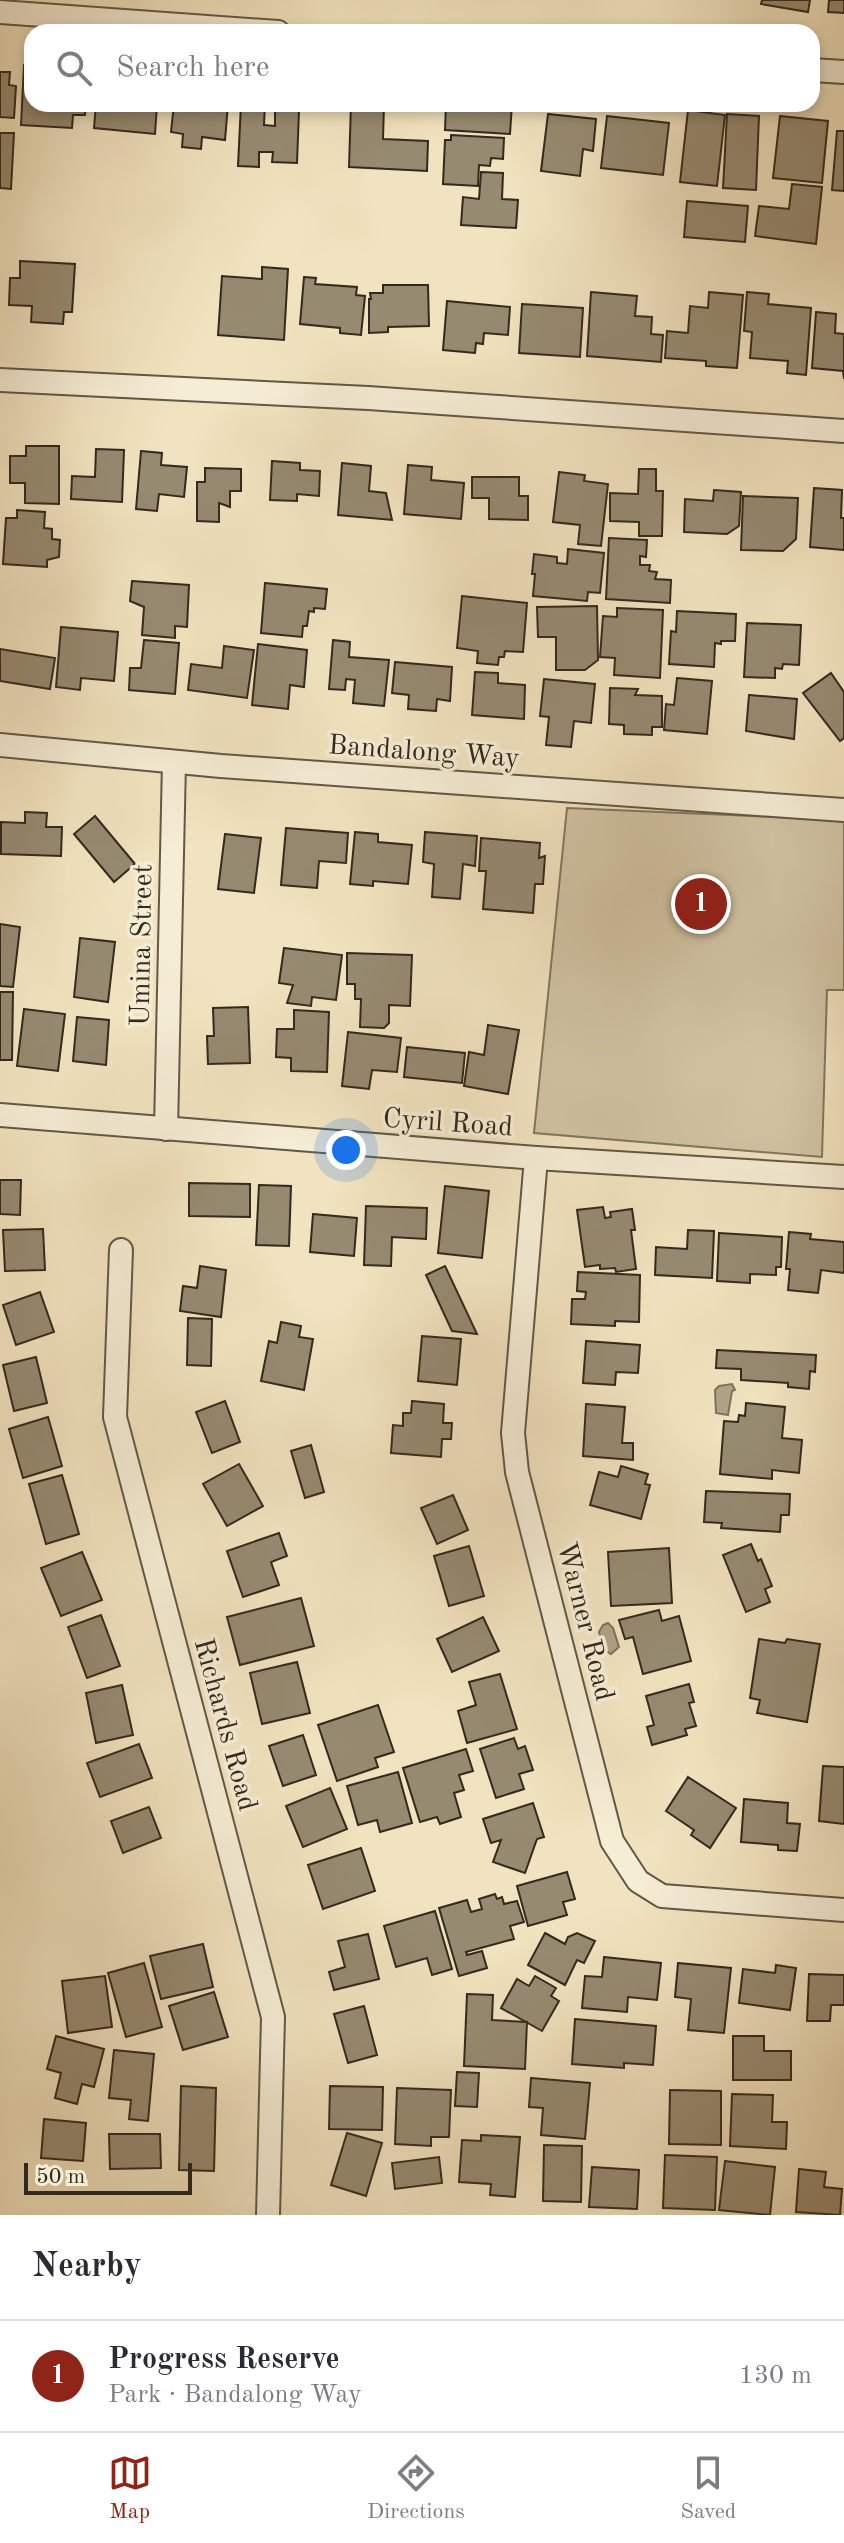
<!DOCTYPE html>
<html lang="en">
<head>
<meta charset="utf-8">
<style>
  :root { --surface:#fff; --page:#f7f7f7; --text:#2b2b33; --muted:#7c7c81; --line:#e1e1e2; --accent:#8f2418 }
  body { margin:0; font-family:"Old Standard TT",serif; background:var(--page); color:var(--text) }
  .scale { position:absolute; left:24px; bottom:20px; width:168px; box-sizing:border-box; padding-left:8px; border:4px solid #33291d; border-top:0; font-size:22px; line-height:28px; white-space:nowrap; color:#33291d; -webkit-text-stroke:6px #f6edd5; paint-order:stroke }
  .you { position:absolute; left:346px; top:1150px; width:28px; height:28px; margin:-20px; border:6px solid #fff; border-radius:50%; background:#1a73e8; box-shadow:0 0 0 12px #1a73e833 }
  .badge { display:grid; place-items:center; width:52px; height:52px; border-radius:50%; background:var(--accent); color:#fff; font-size:26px; font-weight:700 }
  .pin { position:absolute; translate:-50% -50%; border:4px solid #fff; box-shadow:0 2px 8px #0006 }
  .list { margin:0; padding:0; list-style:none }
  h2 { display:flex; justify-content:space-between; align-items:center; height:104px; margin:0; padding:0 32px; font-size:34px }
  h2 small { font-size:26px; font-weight:400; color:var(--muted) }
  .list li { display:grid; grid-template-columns:52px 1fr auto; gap:24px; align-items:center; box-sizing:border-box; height:112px; padding:0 32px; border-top:2px solid var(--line) }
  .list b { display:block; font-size:30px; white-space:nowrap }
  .list p { margin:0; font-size:26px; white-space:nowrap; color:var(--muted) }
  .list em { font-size:26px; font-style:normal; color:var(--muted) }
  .icon { flex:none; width:44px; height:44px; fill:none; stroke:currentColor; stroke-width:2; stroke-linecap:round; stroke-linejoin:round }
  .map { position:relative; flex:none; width:844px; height:2215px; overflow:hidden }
  .search { position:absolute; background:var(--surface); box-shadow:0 4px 12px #0003; left:24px; right:24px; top:24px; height:88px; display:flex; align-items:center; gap:20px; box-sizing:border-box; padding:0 28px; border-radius:24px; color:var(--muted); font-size:30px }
  .sheet { height:216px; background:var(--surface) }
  nav { display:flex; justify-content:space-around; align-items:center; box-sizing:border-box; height:112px; border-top:2px solid var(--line); background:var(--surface); font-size:22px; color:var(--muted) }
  nav a { display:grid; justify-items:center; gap:4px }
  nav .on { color:var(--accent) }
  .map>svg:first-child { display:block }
</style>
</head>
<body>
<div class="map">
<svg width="844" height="2215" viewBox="0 0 844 2215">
  <rect width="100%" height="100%" fill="#f1e3bf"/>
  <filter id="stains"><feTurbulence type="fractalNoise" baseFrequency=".0025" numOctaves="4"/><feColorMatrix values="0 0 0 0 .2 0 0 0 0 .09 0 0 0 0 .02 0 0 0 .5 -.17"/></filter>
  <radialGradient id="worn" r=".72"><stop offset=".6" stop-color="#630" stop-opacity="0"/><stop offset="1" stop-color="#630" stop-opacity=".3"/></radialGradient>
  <!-- green -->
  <path fill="#d1c3a3" stroke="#827660" stroke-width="2" d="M567 808 844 820V990H827L822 1157 534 1133Z"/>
  <!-- water -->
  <g fill="#b0a488" stroke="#7e735d" stroke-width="2">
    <path d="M732 1384 735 1390 732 1391 728 1415 716 1413 715 1390 719 1386Z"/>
    <path d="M608 1623 613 1628 619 1647 611 1654 604 1650 599 1632 603 1625Z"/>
  </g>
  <!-- building -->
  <g fill="#968a71" stroke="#33291d" stroke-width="2">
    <path d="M762 0H810L808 12 761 4Z"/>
    <path d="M829 0H844V13L828 12Z"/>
    <path d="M24 65 32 66V104H86L85 115H73L72 128 21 125Z"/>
    <path d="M0 72H10L9 85 16 86 14 118 0 117Z"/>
    <path d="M96 104H157L155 134 94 128Z"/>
    <path d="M174 104H228L225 140 202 137 201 149 182 147 183 134 171 132Z"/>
    <path d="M241 104H265L264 125 275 126V110L299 111 297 163 272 162 273 152H259V167L238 166Z"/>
    <path d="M351 104H384L383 139 428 141 427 171 349 167Z"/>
    <path d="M446 104H512L510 134 445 130Z"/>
    <path d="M688 110 725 115 717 186 680 182Z"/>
    <path d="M548 114 596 119 593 151 583 149 580 176 541 171Z"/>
    <path d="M727 114 759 116 756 190 723 188Z"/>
    <path d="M607 116 669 123 663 175 601 168Z"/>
    <path d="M780 116 828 121 822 183 773 178Z"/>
    <path d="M837 131H844V191L832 190Z"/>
    <path d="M0 133H14L11 189 0 188Z"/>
    <path d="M451 135 504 138 503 159 491 158 490 166 479 165 478 186 443 184 445 140H451Z"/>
    <path d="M481 172 503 173 502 199 518 200 516 228 461 225 463 197 479 199Z"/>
    <path d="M792 184 822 187 816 244 755 236 759 206 789 209Z"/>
    <path d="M687 201 748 206 745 242 684 237Z"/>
    <path d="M20 261 75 264 72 312H64L63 324 31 322 32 306 9 305 10 278H20Z"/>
    <path d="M262 267 288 269 284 340 218 335 222 276 262 279Z"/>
    <path d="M304 277 316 278 315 284 357 287 356 295 365 296 361 335 340 333V328L300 324Z"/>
    <path d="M383 285H428L429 326 388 327V332L369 333V299H371L370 293H383Z"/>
    <path d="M591 292 637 296 635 316 652 317 651 334 663 335 661 362 587 356Z"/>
    <path d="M709 292 743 295 737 368 706 366V361L665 358 667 331 688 333 690 306 708 308Z"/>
    <path d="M747 292 769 294 768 304 811 308 806 375 787 373 788 361 750 358 752 332 744 331Z"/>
    <path d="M447 301 510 307 508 335 484 333 483 344 476 343 475 353 443 350Z"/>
    <path d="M522 304 583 308 580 357 519 353Z"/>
    <path d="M816 312 836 314 835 333 844 334V379L843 371 812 368Z"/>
    <path d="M26 446H59V504L25 503V483H10V456H26Z"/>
    <path d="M96 449 124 450 122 502 71 499 72 476 95 477Z"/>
    <path d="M141 451 162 453 161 465 187 467 184 497 159 494 157 511 136 509Z"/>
    <path d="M272 461 300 463V470L320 471 319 496 297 494V501L270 500Z"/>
    <path d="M342 463 371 466 369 491 386 493 392 520 338 515Z"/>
    <path d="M408 465 432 467 431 480 464 483 461 519 404 514Z"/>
    <path d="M205 468 241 469V491H230V507L219 503V522L197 521V482H205Z"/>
    <path d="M639 469H656V491H663L662 536H639V522L610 521V493L638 494Z"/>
    <path d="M559 472 585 475 584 481 608 484 601 546 578 544 580 525 553 522Z"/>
    <path d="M472 477H519V496H528V520L489 519V498H472Z"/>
    <path d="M814 488 842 490 841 518H844V550L810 547Z"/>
    <path d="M714 490 741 492 739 526 727 534 684 532 685 499 713 501Z"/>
    <path d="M743 496 798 498 796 539 783 551 741 550Z"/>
    <path d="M17 510 45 512 44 528 52 529V539L60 540 59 557 47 560V567L3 564 6 518H17Z"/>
    <path d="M609 538 647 540 646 557 640 556V565H650L649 571 657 572 655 579 671 580 670 603 606 599Z"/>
    <path d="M568 549 604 553 600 593 588 592 587 601 533 596 535 574H532L534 554 557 557V563L567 564Z"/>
    <path d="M132 581 189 585 187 627 175 626V638L142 635 144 607 130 601Z"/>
    <path d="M265 583 327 589 325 609 314 608V612L309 611 307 626H303L302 637 261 633Z"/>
    <path d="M462 596 527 603 523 652 505 651 504 657H499L498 665 477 663 478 651 457 648Z"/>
    <path d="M597 606 598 660 585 670H556V637H538L537 607Z"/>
    <path d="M617 608 663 610 660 678 614 675 615 658 600 657 603 616 617 617Z"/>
    <path d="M677 611 736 614 735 641H721V644L715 643 714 667 669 664 671 631 676 632Z"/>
    <path d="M747 623 801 625 799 665 783 664 782 669 775 668V678L744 677Z"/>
    <path d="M61 627 118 632 114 681 81 678 80 690 56 687Z"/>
    <path d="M144 640 179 643 175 694 129 690 130 668H141Z"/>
    <path d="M333 640 350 642 349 657 389 660 384 706 353 703 355 680 346 679 345 690 329 689Z"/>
    <path d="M258 644 307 650 304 687 290 685 288 709 252 705Z"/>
    <path d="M224 646 254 650 247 698 188 690 191 664 222 668Z"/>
    <path d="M0 649 55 658 50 689 0 681Z"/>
    <path d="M395 662 452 667 450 701 437 699 436 711 408 709 409 695 392 693Z"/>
    <path d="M475 672 498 673V683L525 685 524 719 472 715Z"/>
    <path d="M831 673 844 692V738L840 741 803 693Z"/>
    <path d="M677 678 712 681 707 734 664 730 666 704 674 705Z"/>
    <path d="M544 679 595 684 591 723 574 721 571 747 546 745 549 717 540 716Z"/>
    <path d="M610 688 638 689 635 695 662 696V727H652V735L624 734V725L609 724Z"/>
    <path d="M749 695 797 699 794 739 746 731Z"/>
    <path d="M25 812 47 813 46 827H62L61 856 1 854V822L25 823Z"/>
    <path d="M95 816 135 864 114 882 74 834Z"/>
    <path d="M286 828 348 833 346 863 319 861 317 888 281 885Z"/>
    <path d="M355 832 378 834V842L412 845 408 884 373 881V886L350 884Z"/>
    <path d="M425 832 477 836 475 866 463 864 460 899 432 897 434 864 423 862Z"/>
    <path d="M225 834 261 838 254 893 218 889Z"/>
    <path d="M481 838 540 843 539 858 545 856 543 884H535L533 913 483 909 486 871H479Z"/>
    <path d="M0 924 20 927 13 987 0 986Z"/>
    <path d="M80 938 115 942 108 1002 74 997Z"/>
    <path d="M284 948 342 955 336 1000 312 997 311 1006 287 1003 293 985 279 983Z"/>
    <path d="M347 953 412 955 410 1006 389 1005V1023L384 1028 360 1027 361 999H355V984H347Z"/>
    <path d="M0 992H13L12 1060H0Z"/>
    <path d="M248 1007 250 1063 208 1064 207 1036H214L213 1008Z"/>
    <path d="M24 1009 65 1014 58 1071 17 1066Z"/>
    <path d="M294 1010 329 1012 327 1072 291 1071V1058L276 1057 277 1029H294Z"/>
    <path d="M77 1017 109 1020 106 1065 73 1061Z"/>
    <path d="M488 1025 519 1030 508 1094 464 1086 469 1052 484 1055Z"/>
    <path d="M348 1032 401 1038 397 1072 372 1070 369 1089 342 1086Z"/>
    <path d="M407 1047 465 1053 462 1083 404 1077Z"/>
    <path d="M0 1180H21L20 1215 0 1214Z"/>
    <path d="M189 1183 250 1184V1217L189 1216Z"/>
    <path d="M259 1185 291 1186 289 1246 256 1245Z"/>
    <path d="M445 1186 489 1191 482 1258 438 1253Z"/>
    <path d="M366 1206 427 1208 426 1239 392 1237 391 1266 364 1265Z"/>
    <path d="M603 1207 605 1218 611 1217 610 1212 632 1209 635 1230H631L636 1269 616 1272 615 1268 600 1269V1265L585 1267 577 1210Z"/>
    <path d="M313 1214 357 1218 354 1256 310 1252Z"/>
    <path d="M43 1229 45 1270 5 1271 3 1230Z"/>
    <path d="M688 1230 714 1231 712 1278 655 1275 656 1247 687 1249Z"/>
    <path d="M789 1232 811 1234 810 1239 844 1242V1273L821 1270 818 1293 788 1290 790 1269H786Z"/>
    <path d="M719 1233 782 1237 781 1267H776V1275L750 1274V1283L717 1281Z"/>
    <path d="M200 1266 226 1270 221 1317 180 1311 183 1286 197 1288Z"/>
    <path d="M445 1266 477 1334 452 1331 426 1275Z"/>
    <path d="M578 1272 640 1275 639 1322 615 1321V1326L571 1324 572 1299H585L586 1292 577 1291Z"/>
    <path d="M40 1292 54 1332 16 1345 3 1305Z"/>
    <path d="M188 1318 212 1319 211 1366 187 1365Z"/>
    <path d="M281 1322 301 1326 299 1337 313 1339 304 1390 261 1381 269 1341 277 1343Z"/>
    <path d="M422 1336 461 1339 457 1385 418 1381Z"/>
    <path d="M586 1341 640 1345 638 1373 616 1372 615 1385 583 1383Z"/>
    <path d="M717 1350 816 1355 815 1372 810 1371 809 1389 788 1387V1383L741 1380V1369L716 1368Z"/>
    <path d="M36 1357 47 1403 14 1411 3 1365Z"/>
    <path d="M225 1401 240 1442 212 1453 196 1412Z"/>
    <path d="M412 1401 444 1404 443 1423H452L451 1439H442L441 1457 391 1453 393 1425 403 1426V1413H411Z"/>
    <path d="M746 1403 785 1407 782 1438 802 1440 799 1473 772 1470V1479L720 1474 724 1421 738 1422 739 1415 745 1416Z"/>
    <path d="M586 1404 625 1407 622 1443H633V1460L583 1456Z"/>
    <path d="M48 1417 62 1466 23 1478 9 1429Z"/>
    <path d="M311 1445 324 1492 305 1498 291 1451Z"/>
    <path d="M239 1464 263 1506 227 1526 203 1484Z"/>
    <path d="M621 1466 648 1474 645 1484 650 1485 641 1519 590 1505 599 1472 618 1477Z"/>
    <path d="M62 1475 79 1534 46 1544 29 1484Z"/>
    <path d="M706 1491 790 1494 789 1515H781L780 1532 721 1528 722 1523 704 1522Z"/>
    <path d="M453 1495 468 1530 437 1544 421 1508Z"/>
    <path d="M279 1533 287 1556 271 1562 279 1585 243 1597 227 1551Z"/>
    <path d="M751 1544 758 1561 761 1559 772 1586 765 1589 770 1602 746 1612 723 1555Z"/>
    <path d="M469 1546 484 1596 449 1606 434 1556Z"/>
    <path d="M669 1548 672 1603 611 1606 608 1552Z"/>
    <path d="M82 1552 102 1600 61 1616 41 1568Z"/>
    <path d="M301 1598 314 1646 240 1665 227 1617Z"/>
    <path d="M659 1610 662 1621 679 1616 691 1661 643 1674 633 1637 625 1639 619 1620Z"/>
    <path d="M101 1615 120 1666 87 1678 68 1627Z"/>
    <path d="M483 1617 499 1651 452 1672 437 1639Z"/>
    <path d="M759 1639 785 1643 787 1639 820 1644 807 1722 757 1713 760 1700 750 1698Z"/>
    <path d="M297 1662 310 1713 262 1724 250 1673Z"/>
    <path d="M500 1674 517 1729 467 1743 458 1711 476 1705 469 1682Z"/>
    <path d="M689 1684 694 1702 689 1703 696 1726 685 1729 687 1735 652 1745 647 1727 654 1725 646 1696Z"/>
    <path d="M122 1685 133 1735 96 1743 86 1693Z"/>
    <path d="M378 1705 394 1752 375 1758 378 1767 337 1781 318 1725Z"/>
    <path d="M303 1735 316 1775 283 1786 269 1746Z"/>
    <path d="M514 1738 518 1749 525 1746 533 1770 519 1774 524 1789 496 1798 480 1749Z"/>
    <path d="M139 1744 152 1778 100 1797 87 1763Z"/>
    <path d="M466 1749 473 1771 459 1775 464 1790 454 1793 461 1817 440 1824 437 1817 420 1822 403 1768Z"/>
    <path d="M823 1766 844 1767V1824L819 1821Z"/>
    <path d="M398 1772 412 1823 380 1832 377 1820 358 1825 347 1786Z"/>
    <path d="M688 1777 736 1808 710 1848 691 1835 694 1830 666 1811Z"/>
    <path d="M330 1788 347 1829 303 1847 286 1806Z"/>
    <path d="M744 1799 788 1803 787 1823 800 1824 797 1851 778 1850V1845L741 1842Z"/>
    <path d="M533 1803 544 1837 537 1839 525 1873 493 1862 501 1840 491 1843 483 1819Z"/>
    <path d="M149 1807 161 1838 123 1853 111 1821Z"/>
    <path d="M361 1848 375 1891 323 1909 308 1865Z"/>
    <path d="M567 1872 575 1899 563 1902 567 1915 528 1926 517 1886Z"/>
    <path d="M495 1894 497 1899 502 1897 504 1904 517 1901 524 1922 510 1926 514 1939 466 1952 467 1955 482 1951 487 1968 459 1976 439 1908 467 1900 471 1912 482 1909 479 1899Z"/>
    <path d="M435 1911 452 1969 432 1975 427 1958 396 1967 384 1926Z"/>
    <path d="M545 1933 565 1944 568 1937 577 1933 595 1941 584 1963 577 1960 565 1985 528 1965Z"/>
    <path d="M368 1934 379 1979 334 1990 329 1972 345 1967 338 1941Z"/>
    <path d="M203 1944 213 1987 161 1999 150 1956Z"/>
    <path d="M604 1957 661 1963 657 2000 628 1997 627 2012 582 2008 585 1976 602 1977Z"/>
    <path d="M144 1963 162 2027 126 2037 108 1973Z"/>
    <path d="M678 1963 731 1968 724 2033 688 2030 691 1999 675 1997Z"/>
    <path d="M776 1965 796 1968 790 2010 739 2003 743 1969 775 1973Z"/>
    <path d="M809 1974 844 1975V2005H831L830 2021H807Z"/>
    <path d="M105 1976 112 2027 68 2033 62 1981Z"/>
    <path d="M535 1976 556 1988 551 1996 559 2001 542 2031 501 2008 517 1979 529 1986Z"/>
    <path d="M214 1992 228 2037 183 2050 169 2006Z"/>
    <path d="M467 1994 493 1995 492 2020 527 2022 525 2069 464 2066Z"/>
    <path d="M364 2006 377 2055 348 2063 334 2014Z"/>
    <path d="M575 2019 656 2026 653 2065 624 2063V2068L572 2064Z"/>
    <path d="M56 2036 104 2049 94 2087 82 2084 77 2104 55 2098 61 2073 47 2069Z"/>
    <path d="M733 2036H764V2051H791V2080H733Z"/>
    <path d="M114 2050 154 2054 148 2121 129 2119 131 2100 109 2098Z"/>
    <path d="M457 2072 479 2073 477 2107 455 2106Z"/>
    <path d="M531 2078 590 2083 585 2139 541 2135 543 2108 529 2107Z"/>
    <path d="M181 2086 216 2088 214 2171 179 2170Z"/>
    <path d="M330 2086 383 2087 382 2130 329 2129Z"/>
    <path d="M397 2088 451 2090 449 2137H431V2146L395 2144Z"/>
    <path d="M670 2090 721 2091V2145L669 2144Z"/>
    <path d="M732 2094 773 2095 772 2122H787L786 2149 730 2146Z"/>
    <path d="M44 2119 86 2123 83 2161 41 2158Z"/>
    <path d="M347 2133 382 2143 366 2196 331 2185Z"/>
    <path d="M109 2134H160L161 2168 110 2169Z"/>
    <path d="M481 2135 520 2137 515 2197 490 2195 491 2184 459 2182 462 2140 481 2141Z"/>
    <path d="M544 2145 582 2146 581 2202 543 2201Z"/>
    <path d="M665 2155 717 2157 715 2210 663 2208Z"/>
    <path d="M439 2157 442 2183 395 2189 392 2163Z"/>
    <path d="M725 2161 775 2167 770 2215 719 2210Z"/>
    <path d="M592 2167 639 2170 637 2209 589 2207Z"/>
    <path d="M799 2169 826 2172 824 2187 842 2189 840 2215 796 2212Z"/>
  </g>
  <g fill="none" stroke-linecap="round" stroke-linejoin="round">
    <defs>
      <g id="minor">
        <path d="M0 12 278 32"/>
        <path d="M812 70 844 72"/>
        <path d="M0 380 368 398 844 431"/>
        <path d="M0 745 221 766 844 810"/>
        <path d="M0 1115 536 1158 844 1177"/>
        <path d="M166 1129 174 762"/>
        <path d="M536 1158 513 1433 517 1472 612 1841 638 1881 662 1896 844 1910"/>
        <path d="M121 1250 115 1417 273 2017 268 2215"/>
      </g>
    </defs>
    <!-- minor casing -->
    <use href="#minor" stroke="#625846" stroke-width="26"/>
    <!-- minor -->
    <use href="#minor" stroke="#f6edd5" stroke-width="22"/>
  </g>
  <g text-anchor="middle" stroke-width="7" stroke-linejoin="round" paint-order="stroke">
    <!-- street labels -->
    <g font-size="28" fill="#33291d" stroke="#f6edd5">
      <text transform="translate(424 750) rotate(4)" y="10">Bandalong Way</text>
      <text transform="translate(140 945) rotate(-89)" y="10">Umina Street</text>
      <text transform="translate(448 1121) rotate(4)" y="10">Cyril Road</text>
      <text transform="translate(587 1621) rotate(76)" y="10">Warner Road</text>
      <text transform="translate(227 1724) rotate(75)" y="10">Richards Road</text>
    </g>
  </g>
  <rect width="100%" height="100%" filter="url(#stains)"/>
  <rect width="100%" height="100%" fill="url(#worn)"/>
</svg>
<div class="scale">50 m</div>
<div class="you"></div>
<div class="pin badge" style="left:701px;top:904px">1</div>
<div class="search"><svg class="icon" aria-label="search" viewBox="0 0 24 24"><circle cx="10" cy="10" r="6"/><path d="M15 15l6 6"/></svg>Search here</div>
</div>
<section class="sheet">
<h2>Nearby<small></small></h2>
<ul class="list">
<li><span class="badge">1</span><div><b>Progress Reserve</b><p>Park · Bandalong Way</p></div><em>130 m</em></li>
</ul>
</section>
<nav>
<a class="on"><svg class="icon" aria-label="map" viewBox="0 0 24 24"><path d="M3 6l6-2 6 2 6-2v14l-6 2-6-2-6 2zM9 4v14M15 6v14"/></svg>Map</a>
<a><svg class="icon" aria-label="directions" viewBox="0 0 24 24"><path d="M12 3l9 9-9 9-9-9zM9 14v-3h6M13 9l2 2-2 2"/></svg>Directions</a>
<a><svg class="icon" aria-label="saved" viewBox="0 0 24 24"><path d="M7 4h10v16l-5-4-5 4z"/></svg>Saved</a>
</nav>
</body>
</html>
